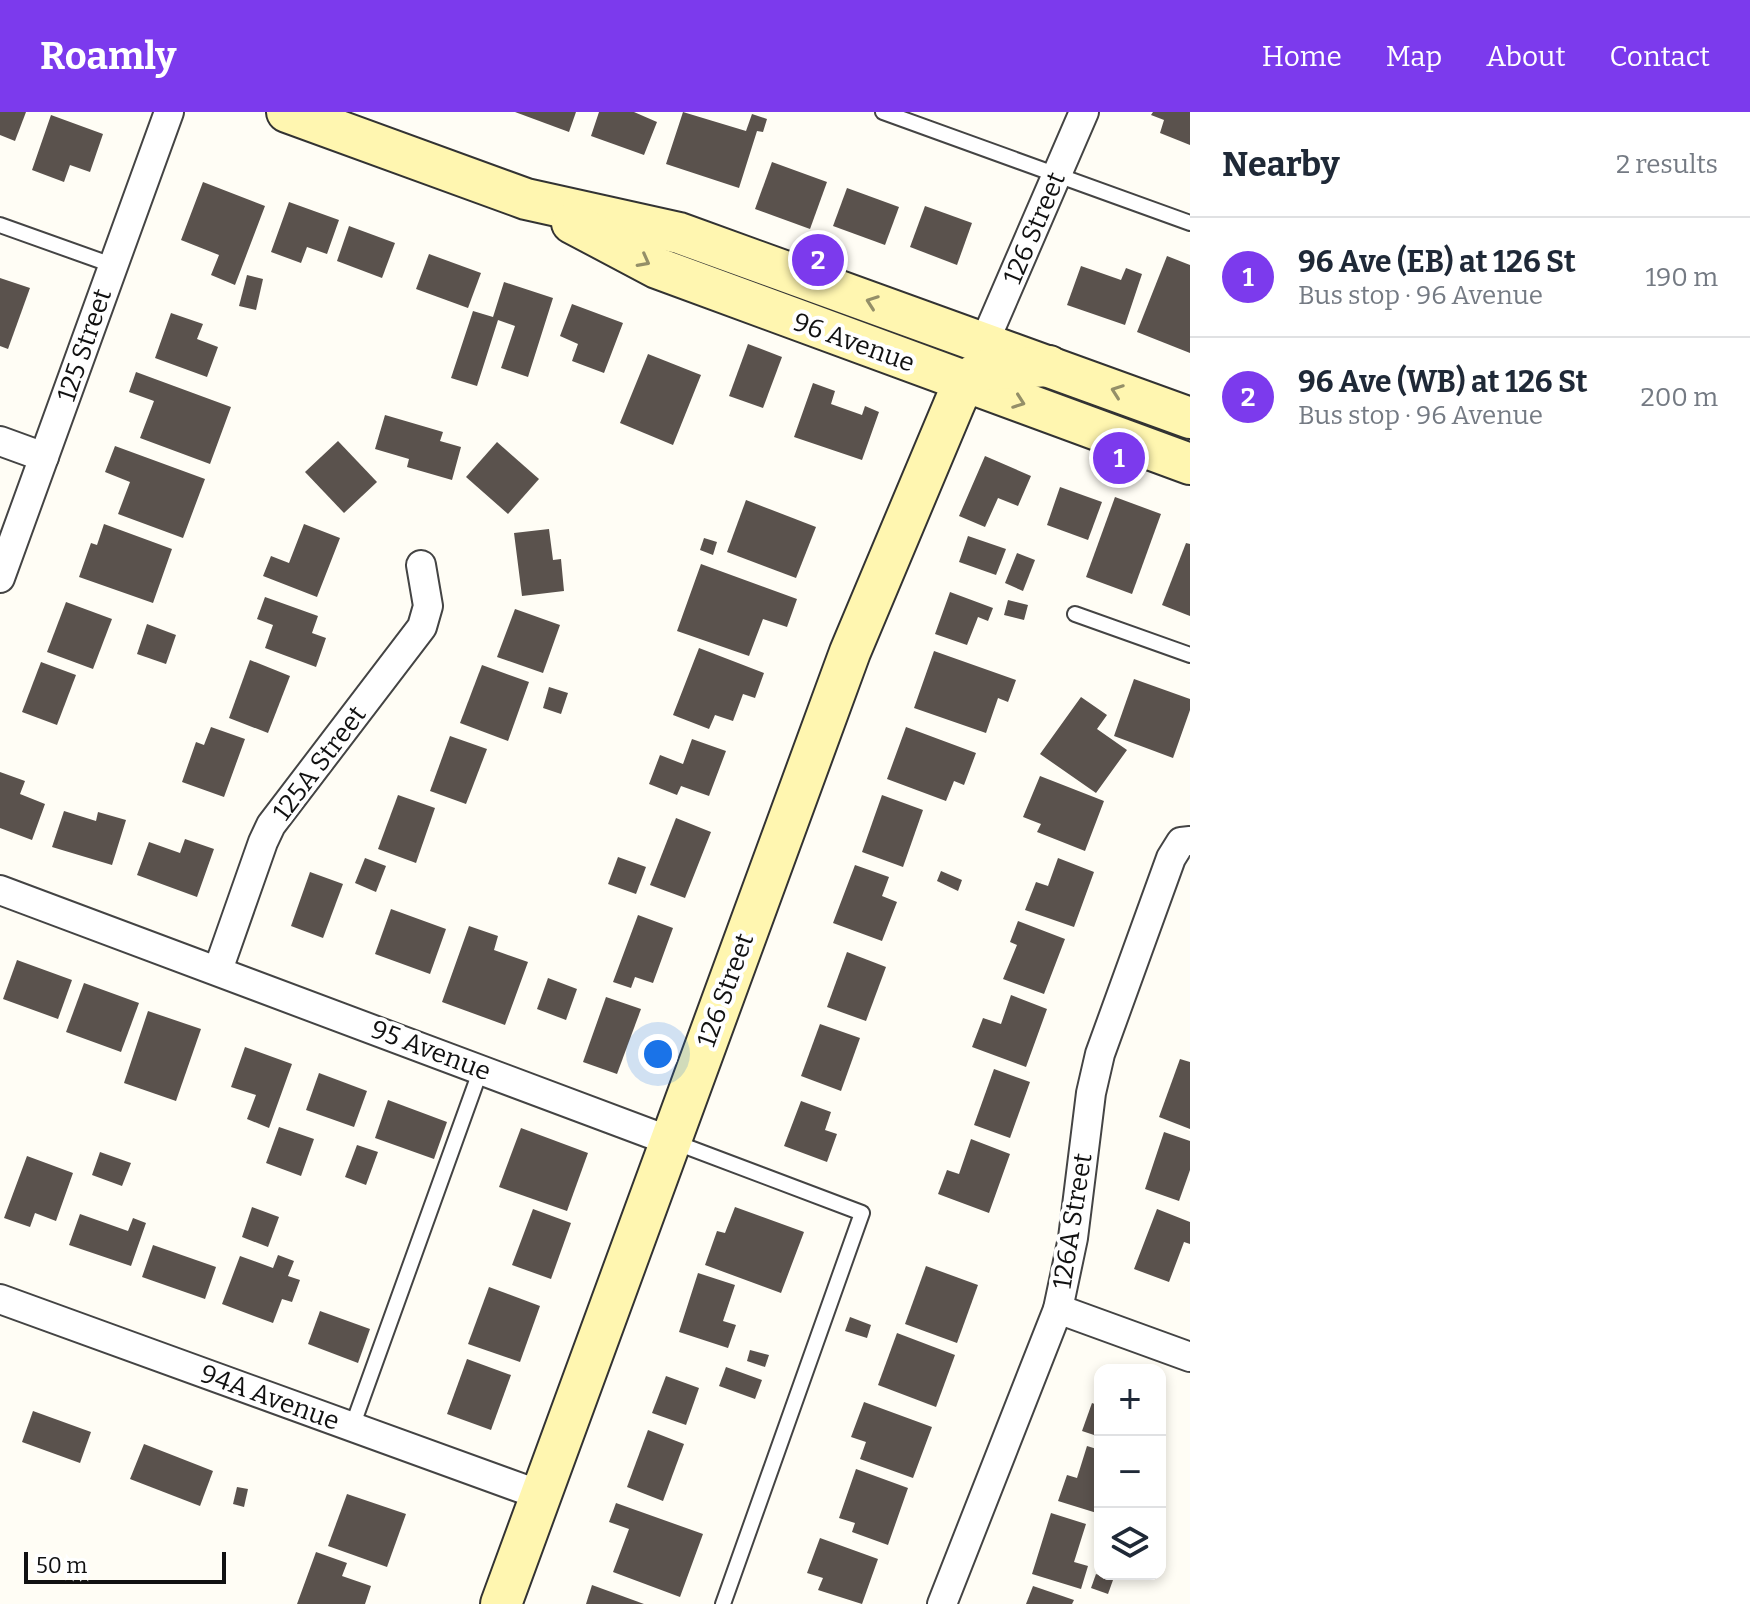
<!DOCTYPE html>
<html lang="en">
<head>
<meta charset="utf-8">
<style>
  :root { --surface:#fff; --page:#f2f2f3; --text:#1f2937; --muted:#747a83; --line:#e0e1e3; --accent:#7c3aed }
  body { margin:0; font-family:Bitter,serif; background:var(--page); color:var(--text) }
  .controls { position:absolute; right:24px; bottom:24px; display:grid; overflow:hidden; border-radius:16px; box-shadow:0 4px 12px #0003 }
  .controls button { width:72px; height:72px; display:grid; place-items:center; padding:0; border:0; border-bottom:2px solid var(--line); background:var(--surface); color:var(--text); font:40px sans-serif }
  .scale { position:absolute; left:24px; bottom:20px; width:202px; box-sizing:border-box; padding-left:8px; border:4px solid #111; border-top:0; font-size:22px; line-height:28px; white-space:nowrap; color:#111; -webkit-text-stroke:6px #fff; paint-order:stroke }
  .you { position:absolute; left:658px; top:942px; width:28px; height:28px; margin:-20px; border:6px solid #fff; border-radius:50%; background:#1a73e8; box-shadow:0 0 0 12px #1a73e833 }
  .badge { display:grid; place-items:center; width:52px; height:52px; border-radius:50%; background:var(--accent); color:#fff; font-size:26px; font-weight:700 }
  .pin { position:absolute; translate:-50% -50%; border:4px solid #fff; box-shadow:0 2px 8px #0006 }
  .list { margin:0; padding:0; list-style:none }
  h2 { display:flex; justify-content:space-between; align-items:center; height:104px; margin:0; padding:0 32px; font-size:34px }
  h2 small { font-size:26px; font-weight:400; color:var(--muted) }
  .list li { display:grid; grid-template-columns:52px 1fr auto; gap:24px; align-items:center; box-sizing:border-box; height:120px; padding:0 32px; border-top:2px solid var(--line) }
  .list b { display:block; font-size:30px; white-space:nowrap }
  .list p { margin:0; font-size:26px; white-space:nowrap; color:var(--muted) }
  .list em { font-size:26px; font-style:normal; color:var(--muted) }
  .icon { flex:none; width:44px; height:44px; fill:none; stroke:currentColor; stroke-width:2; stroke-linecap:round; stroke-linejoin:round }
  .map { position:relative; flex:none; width:1190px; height:1492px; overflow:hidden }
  header { display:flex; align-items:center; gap:48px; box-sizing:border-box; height:112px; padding:0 40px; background:var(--accent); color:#fff }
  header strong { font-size:38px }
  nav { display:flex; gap:44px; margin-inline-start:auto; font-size:28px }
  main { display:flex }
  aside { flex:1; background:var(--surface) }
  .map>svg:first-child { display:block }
</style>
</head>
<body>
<header>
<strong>Roamly</strong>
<nav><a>Home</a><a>Map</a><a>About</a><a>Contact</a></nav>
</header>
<main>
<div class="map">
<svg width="1190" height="1492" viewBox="0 0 1190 1492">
  <rect width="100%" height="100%" fill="#fffdf5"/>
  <!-- building -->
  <g fill="#5a524d">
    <path d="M0 0H26L15 29 0 23Z"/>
    <path d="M515 0H576L569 20Z"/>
    <path d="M599 0H634L657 10 644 43 591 24Z"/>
    <path d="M683 0 746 19 752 2 767 7 763 20 757 19 739 76 666 52Z"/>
    <path d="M1153 0H1190V33L1160 21 1164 8 1151 3Z"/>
    <path d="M51 3 103 22 90 60 70 53 64 70 32 58Z"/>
    <path d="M772 50 827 70 810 117 755 97Z"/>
    <path d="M203 70 265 94 235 173 211 163 219 143 181 128Z"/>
    <path d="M847 76 899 95 885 133 833 114Z"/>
    <path d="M289 90 339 108 327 142 307 135 301 151 271 140Z"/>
    <path d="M925 94 972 111 957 153 910 135Z"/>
    <path d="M349 114 395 131 382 166 337 149Z"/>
    <path d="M429 142 481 161 468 196 416 177Z"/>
    <path d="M1167 144 1190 153V241L1137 220Z"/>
    <path d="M1081 154 1121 168 1126 156 1142 162 1125 213 1067 193Z"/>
    <path d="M247 163 263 167 256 198 239 194Z"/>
    <path d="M0 166 30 176 8 237 0 234Z"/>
    <path d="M504 170 553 186 528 265 501 256 515 214 498 208 477 274 451 266 473 199 493 205Z"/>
    <path d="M572 192 623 211 604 261 572 249 578 232 560 224Z"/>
    <path d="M171 201 203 212 197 227 218 235 207 265 155 246Z"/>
    <path d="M748 232 782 245 763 296 729 284Z"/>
    <path d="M648 242 701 263 673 333 620 311Z"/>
    <path d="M136 260 231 295 210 352 140 326 154 289 129 280Z"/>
    <path d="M813 271 835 279 831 292 862 303 865 294 879 300 862 348 794 325Z"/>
    <path d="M385 303 443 320 440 329 461 335 452 368 407 355 409 347 375 337Z"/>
    <path d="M338 329 377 370 344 401 305 360Z"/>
    <path d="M497 330 539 367 508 402 466 365Z"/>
    <path d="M115 334 205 367 183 426 118 402 130 370 105 360Z"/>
    <path d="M985 344 1031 364 1018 394 998 386 985 415 959 404Z"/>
    <path d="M1060 375 1102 390 1088 428 1047 413Z"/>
    <path d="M1115 385 1161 402 1132 482 1086 465Z"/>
    <path d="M746 388 816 415 796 466 727 440Z"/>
    <path d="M104 412 172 437 153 491 79 465 91 431 97 433Z"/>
    <path d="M304 412 340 426 317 485 263 464 271 444 289 451Z"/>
    <path d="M549 417 553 448 561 447 564 479 522 484 514 421Z"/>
    <path d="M968 424 1006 437 996 463 959 450Z"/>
    <path d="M704 426 717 430 713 443 700 438Z"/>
    <path d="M1186 431 1190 432V504L1162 493Z"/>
    <path d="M1017 441 1035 448 1023 479 1005 471Z"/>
    <path d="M701 452 797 487 787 515 763 507 749 544 677 519Z"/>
    <path d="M950 480 993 496 988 509 978 505 967 533 935 522Z"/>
    <path d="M265 485 318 504 312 521 326 526 316 555 265 536 273 513 257 507Z"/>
    <path d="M1008 488 1028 493 1024 508 1004 503Z"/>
    <path d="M66 490 112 507 93 557 47 540Z"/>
    <path d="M515 497 560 513 543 561 497 545Z"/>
    <path d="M147 512 176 523 166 552 137 542Z"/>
    <path d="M699 536 764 561 755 586 743 582 733 609 715 603 709 617 673 603Z"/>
    <path d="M934 539 1016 568 1008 590 998 586 986 621 914 596Z"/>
    <path d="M250 548 290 564 268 621 229 606Z"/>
    <path d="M41 550 76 563 57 613 22 600Z"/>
    <path d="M482 553 529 570 508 629 460 611Z"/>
    <path d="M1134 567 1190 587V598L1173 646 1114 624Z"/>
    <path d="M549 575 568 581 561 602 543 596Z"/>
    <path d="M1081 585 1107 603 1097 617 1127 638 1096 681 1040 642Z"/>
    <path d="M211 615 245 627 224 685 182 670 196 630 204 633Z"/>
    <path d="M906 615 976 641 964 673 954 669 946 689 887 667Z"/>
    <path d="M450 624 487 637 466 692 430 679Z"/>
    <path d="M692 627 726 639 709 684 681 674 677 683 649 672 660 643 683 652Z"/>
    <path d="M0 660 25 669 20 682 45 692 32 728 0 716Z"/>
    <path d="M1040 664 1104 689 1085 739 1037 720 1041 712 1023 705Z"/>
    <path d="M398 683 435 696 416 751 378 737Z"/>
    <path d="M882 683 923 698 903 755 862 740Z"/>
    <path d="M64 699 96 709 98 700 126 708 112 753 52 735Z"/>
    <path d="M676 706 711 720 685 786 650 773Z"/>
    <path d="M185 727 214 737 197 785 137 763 149 730 180 741Z"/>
    <path d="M618 745 646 755 636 782 608 772Z"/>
    <path d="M365 746 386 754 376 780 355 771Z"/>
    <path d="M1058 746 1094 760 1074 815 1025 798 1036 770 1048 774Z"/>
    <path d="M855 753 889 765 882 784 897 790 882 829 833 811Z"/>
    <path d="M941 759 962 768 958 779 937 769Z"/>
    <path d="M310 760 343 772 323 826 291 814Z"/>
    <path d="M391 797 446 817 430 862 375 842Z"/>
    <path d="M638 803 673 816 653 871 635 865 631 876 613 870Z"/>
    <path d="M1018 809 1065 827 1044 882 1003 867 1017 833 1010 830Z"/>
    <path d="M469 814 498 824 494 838 528 850 505 913 442 890Z"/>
    <path d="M847 840 886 855 866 909 827 895Z"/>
    <path d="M17 848 72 868 58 907 3 887Z"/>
    <path d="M548 866 577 877 566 908 537 897Z"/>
    <path d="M84 871 139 891 121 940 66 920Z"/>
    <path d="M1011 883 1047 897 1026 955 972 935 983 906 1001 912Z"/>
    <path d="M606 885 641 897 617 962 583 950Z"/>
    <path d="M148 899 201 917 176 989 124 971Z"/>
    <path d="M820 912 860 926 841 979 801 964Z"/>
    <path d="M245 935 292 952 269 1016 247 1007 256 983 231 975Z"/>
    <path d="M1180 947 1190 950V1017L1159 1005Z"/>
    <path d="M994 957 1030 970 1010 1026 974 1013Z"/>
    <path d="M319 961 367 979 354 1015 306 998Z"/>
    <path d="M388 988 447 1010 434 1047 375 1026Z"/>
    <path d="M801 989 831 1000 825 1018 837 1022 827 1050 784 1034Z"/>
    <path d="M279 1015 314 1027 301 1064 266 1051Z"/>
    <path d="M521 1016 588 1041 567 1099 499 1075Z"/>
    <path d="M1164 1020 1190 1029V1058L1179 1089 1145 1077Z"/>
    <path d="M971 1027 1010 1042 989 1101 938 1082 947 1058 959 1062Z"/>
    <path d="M357 1033 378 1040 366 1073 345 1065Z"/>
    <path d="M100 1040 131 1051 122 1074 92 1063Z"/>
    <path d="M27 1044 73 1061 56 1109 35 1101 30 1115 4 1106Z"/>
    <path d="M252 1095 279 1105 268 1135 242 1125Z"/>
    <path d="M735 1095 804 1120 781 1181 705 1153 717 1119 725 1121Z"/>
    <path d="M533 1097 571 1111 551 1167 512 1153Z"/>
    <path d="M1157 1097 1190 1110V1132L1184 1130 1169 1170 1134 1157Z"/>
    <path d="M80 1102 128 1119 133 1106 146 1111 131 1154 69 1133Z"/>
    <path d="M153 1133 216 1155 205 1187 142 1165Z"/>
    <path d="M278 1143 294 1149 288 1164 300 1168 292 1190 282 1187 273 1211 222 1192 240 1144 273 1156Z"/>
    <path d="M926 1154 978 1173 957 1231 905 1212Z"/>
    <path d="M698 1161 735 1173 723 1209 736 1213 728 1236 679 1220Z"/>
    <path d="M489 1175 540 1194 520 1250 468 1232Z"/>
    <path d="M320 1199 370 1217 358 1251 308 1232Z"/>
    <path d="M850 1205 871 1213 867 1226 845 1219Z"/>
    <path d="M897 1221 955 1243 936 1295 878 1273Z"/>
    <path d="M750 1238 769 1243 765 1255 747 1249Z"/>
    <path d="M467 1247 511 1263 491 1318 447 1302Z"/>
    <path d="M726 1255 762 1268 755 1287 719 1274Z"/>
    <path d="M666 1264 699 1276 686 1313 652 1301Z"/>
    <path d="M864 1290 932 1315 913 1366 860 1347 866 1330 851 1325Z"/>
    <path d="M1092 1291 1100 1294V1325L1082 1319Z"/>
    <path d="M33 1299 91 1320 80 1351 22 1330Z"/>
    <path d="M648 1318 684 1332 663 1389 627 1375Z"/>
    <path d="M144 1332 213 1359 200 1394 130 1367Z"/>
    <path d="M1087 1334 1100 1338V1402L1058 1389 1067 1363 1077 1366Z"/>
    <path d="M856 1357 908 1376 888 1433 852 1420 855 1411 839 1406Z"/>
    <path d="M237 1375 248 1377 244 1395 233 1392Z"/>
    <path d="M347 1382 406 1402 387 1455 328 1434Z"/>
    <path d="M616 1391 703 1422 680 1485 613 1460 629 1417 609 1410Z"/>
    <path d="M1051 1401 1086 1412 1074 1450 1088 1454 1081 1477 1032 1462Z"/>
    <path d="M820 1426 878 1447 862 1492 818 1478 823 1466 807 1461Z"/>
    <path d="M316 1440 347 1451 342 1464 371 1474 365 1492H297Z"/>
    <path d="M1096 1462 1113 1468 1108 1482 1091 1476Z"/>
    <path d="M592 1473 644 1492H586Z"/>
    <path d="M1033 1474 1074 1488 1072 1492H1026Z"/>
  </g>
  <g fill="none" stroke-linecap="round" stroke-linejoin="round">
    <defs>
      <g id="lane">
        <path d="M883 0 1190 111"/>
        <path d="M0 113 112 153"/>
        <path d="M1075 502 1190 543"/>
        <path d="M674 1030 862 1101 723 1492"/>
        <path d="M352 1315 481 957"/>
      </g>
      <g id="street">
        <path d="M984 231 1084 0"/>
        <path d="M0 329 44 345"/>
        <path d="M0 466 169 0"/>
        <path d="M0 778 670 1029"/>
        <path d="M218 858 263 730 271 713 422 515 428 494 421 453"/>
        <path d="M0 1187 540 1383"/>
        <path d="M1058 1197 1190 1245"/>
        <path d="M942 1492 1058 1197 1073 1126 1091 981 1100 942 1171 746 1181 730 1190 729"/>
      </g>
      <g id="secondary">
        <path d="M287 0 526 87 679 121 1190 306"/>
        <path d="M572 111 657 156 1190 352"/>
        <path d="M501 1492 850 540 953 295C961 276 965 265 985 258L1049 254"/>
      </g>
    </defs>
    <!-- lane casing -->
    <use href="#lane" stroke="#444" stroke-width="18"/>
    <!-- street casing -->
    <use href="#street" stroke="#444" stroke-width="32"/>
    <!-- secondary casing -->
    <use href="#secondary" stroke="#333" stroke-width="44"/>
    <!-- lane -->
    <use href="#lane" stroke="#fff" stroke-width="14"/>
    <!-- street -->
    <use href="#street" stroke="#fff" stroke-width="28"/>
    <!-- secondary -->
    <use href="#secondary" stroke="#fff6b0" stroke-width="40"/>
  </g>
  <!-- one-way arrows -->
  <defs><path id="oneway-chevron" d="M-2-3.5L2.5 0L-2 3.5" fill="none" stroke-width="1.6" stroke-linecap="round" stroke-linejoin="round" transform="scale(2)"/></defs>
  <g stroke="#948f68">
    <use href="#oneway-chevron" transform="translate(644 149) rotate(28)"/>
    <use href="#oneway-chevron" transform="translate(872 190) rotate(-160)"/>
    <use href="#oneway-chevron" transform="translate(1117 279) rotate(-160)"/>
    <use href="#oneway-chevron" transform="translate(1019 290) rotate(20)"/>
  </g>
  <g text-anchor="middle" stroke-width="8" stroke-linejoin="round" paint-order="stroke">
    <!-- street labels -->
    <g font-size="26" fill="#111" stroke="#fff">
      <text transform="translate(1034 116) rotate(-67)" y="9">126 Street</text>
      <text transform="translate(854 230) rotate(20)" y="9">96 Avenue</text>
      <text transform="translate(84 233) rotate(-71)" y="9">125 Street</text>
      <text transform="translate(319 651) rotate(-53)" y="9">125A Street</text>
      <text transform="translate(725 878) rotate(-70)" y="9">126 Street</text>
      <text transform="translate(431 938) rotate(21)" y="9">95 Avenue</text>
      <text transform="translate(1072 1109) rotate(-81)" y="9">126A Street</text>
      <text transform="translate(270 1285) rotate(20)" y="9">94A Avenue</text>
    </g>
  </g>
</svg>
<div class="controls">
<button>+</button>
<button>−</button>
<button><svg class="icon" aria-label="layers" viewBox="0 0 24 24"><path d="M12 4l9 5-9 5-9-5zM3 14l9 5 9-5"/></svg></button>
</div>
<div class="scale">50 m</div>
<div class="you"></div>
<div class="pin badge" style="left:1119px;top:346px">1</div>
<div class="pin badge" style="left:818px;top:148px">2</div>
</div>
<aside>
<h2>Nearby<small>2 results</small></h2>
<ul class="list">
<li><span class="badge">1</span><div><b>96 Ave (EB) at 126 St</b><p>Bus stop · 96 Avenue</p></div><em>190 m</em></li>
<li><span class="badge">2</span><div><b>96 Ave (WB) at 126 St</b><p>Bus stop · 96 Avenue</p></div><em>200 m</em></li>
</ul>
</aside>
</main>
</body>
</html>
